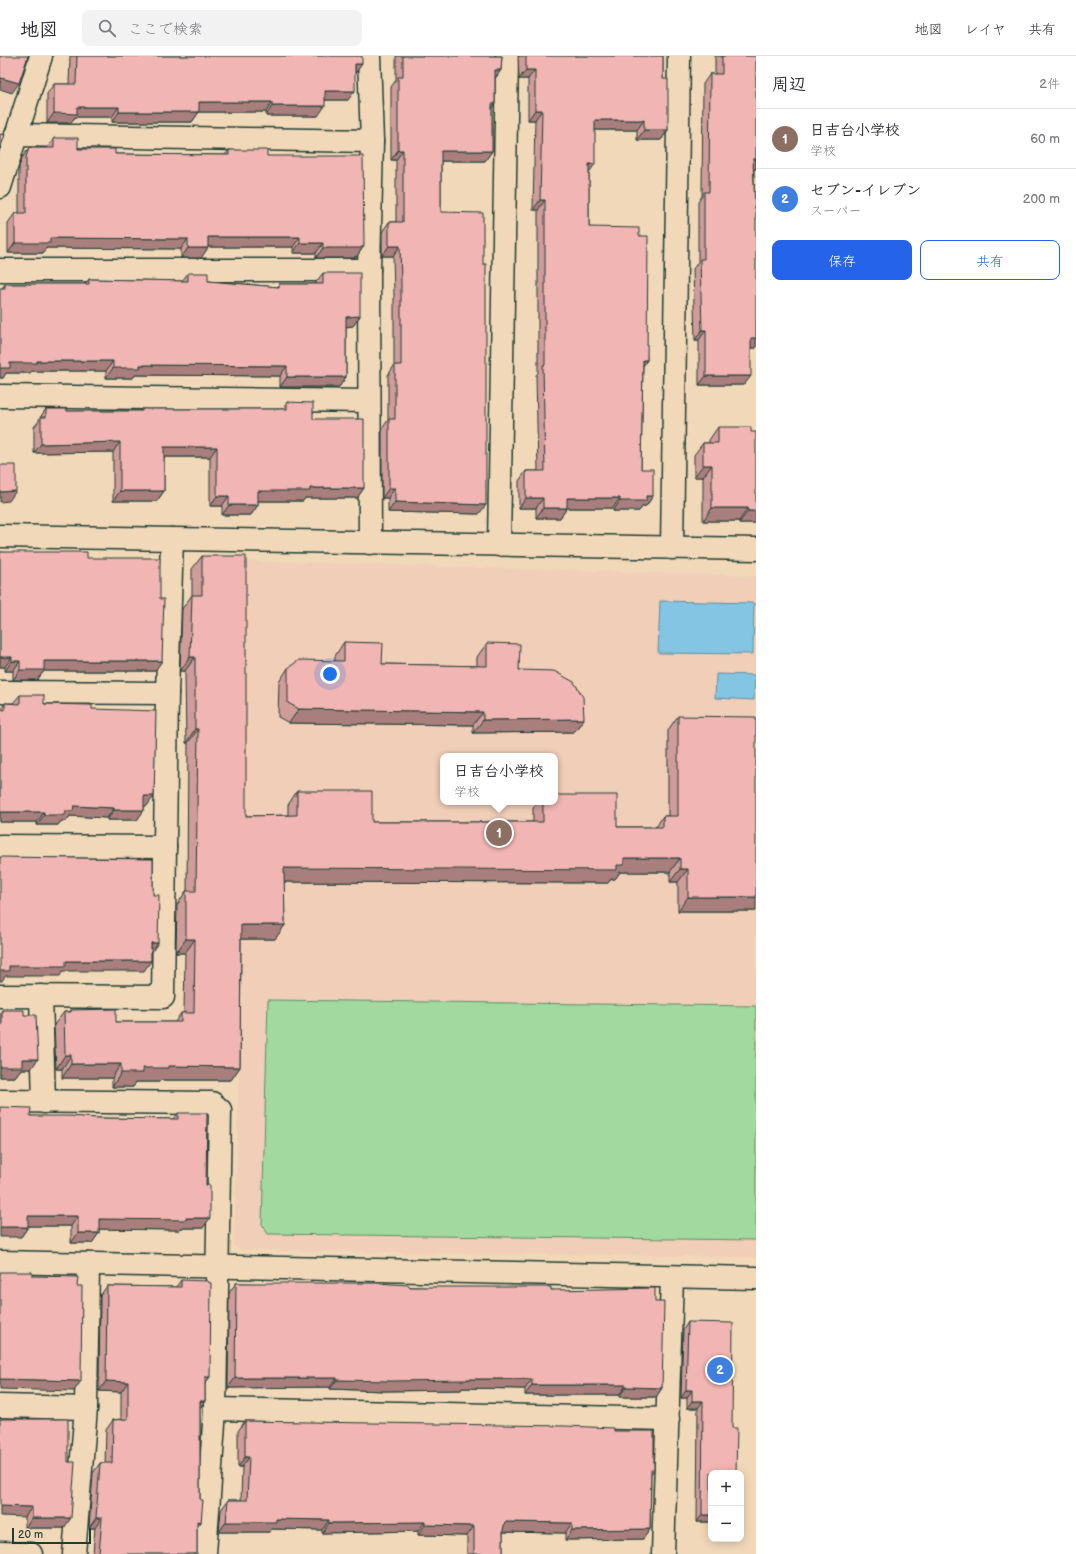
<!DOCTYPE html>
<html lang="ja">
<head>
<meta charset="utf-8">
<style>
  :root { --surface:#fff; --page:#f2f2f3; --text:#2b2b33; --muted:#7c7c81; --line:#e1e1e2; --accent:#2563eb }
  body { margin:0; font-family:"Balsamiq Sans","Klee One",sans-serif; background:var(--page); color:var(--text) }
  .controls { position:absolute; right:12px; bottom:12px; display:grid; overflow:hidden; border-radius:8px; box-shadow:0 2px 10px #0003 }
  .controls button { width:36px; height:36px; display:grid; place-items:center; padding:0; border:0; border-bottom:1px solid var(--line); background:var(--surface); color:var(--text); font:20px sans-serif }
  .scale { position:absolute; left:12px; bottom:10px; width:79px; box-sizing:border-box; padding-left:4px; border:2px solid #1f3d34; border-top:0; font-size:11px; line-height:14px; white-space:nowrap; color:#1f3d34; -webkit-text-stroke:3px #f1d8b9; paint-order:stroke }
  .you { position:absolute; left:330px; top:618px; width:14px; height:14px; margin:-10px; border:3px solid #fff; border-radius:50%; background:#1a73e8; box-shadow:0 0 0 6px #1a73e833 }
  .badge { display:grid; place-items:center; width:26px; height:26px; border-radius:50%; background:var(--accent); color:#fff; font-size:13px; font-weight:700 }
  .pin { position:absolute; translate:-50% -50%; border:2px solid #fff; box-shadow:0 1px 4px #0006 }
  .popup { position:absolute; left:440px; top:697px; width:118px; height:52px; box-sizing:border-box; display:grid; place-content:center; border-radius:8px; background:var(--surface); filter:drop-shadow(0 1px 3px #0005); font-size:13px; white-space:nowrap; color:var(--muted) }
  .popup b { font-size:15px; color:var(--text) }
  .popup::after { content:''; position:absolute; left:50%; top:100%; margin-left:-8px; border:8px solid transparent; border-top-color:var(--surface) }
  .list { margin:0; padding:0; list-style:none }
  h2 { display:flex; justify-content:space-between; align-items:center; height:52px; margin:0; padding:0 16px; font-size:17px }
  h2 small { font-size:13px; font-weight:400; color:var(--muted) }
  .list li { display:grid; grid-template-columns:26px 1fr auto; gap:12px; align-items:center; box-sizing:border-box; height:60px; padding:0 16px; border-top:1px solid var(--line) }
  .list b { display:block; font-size:15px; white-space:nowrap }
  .list p { margin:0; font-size:13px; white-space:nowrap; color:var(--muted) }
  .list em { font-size:13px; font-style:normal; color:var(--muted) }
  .actions { display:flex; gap:8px; padding:12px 16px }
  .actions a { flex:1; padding:9px 0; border:1px solid var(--accent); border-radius:8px; text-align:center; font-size:14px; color:var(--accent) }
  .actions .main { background:var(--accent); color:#fff }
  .icon { flex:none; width:22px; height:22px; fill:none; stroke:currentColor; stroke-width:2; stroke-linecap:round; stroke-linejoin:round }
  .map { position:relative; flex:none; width:756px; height:1498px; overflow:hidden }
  header { display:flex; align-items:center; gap:24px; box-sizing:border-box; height:56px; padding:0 20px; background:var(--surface); border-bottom:1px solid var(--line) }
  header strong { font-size:19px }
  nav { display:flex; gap:22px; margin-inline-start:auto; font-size:14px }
  .search { width:280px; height:36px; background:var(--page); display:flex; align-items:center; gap:10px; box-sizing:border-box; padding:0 14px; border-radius:8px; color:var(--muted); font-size:15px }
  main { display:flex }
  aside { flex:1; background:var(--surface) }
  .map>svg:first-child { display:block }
</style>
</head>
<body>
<header>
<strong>地図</strong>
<div class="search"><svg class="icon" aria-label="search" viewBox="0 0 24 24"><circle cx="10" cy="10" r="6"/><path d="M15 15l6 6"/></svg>ここで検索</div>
<nav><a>地図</a><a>レイヤ</a><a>共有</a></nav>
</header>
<main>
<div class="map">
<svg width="756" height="1498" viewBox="0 0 756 1498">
  <rect width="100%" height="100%" fill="#f1d8b9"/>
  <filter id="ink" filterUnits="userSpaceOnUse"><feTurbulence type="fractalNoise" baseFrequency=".025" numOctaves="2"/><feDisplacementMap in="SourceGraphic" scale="8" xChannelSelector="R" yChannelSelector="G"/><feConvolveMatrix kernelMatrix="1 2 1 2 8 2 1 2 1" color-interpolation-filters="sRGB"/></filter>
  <g filter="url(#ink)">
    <!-- built -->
    <path fill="#f1ceb7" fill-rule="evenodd" d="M244 505 756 520V1201L240 1194 234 1191 239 1033ZM443 700H555V746H443Z"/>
    <!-- green -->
    <path fill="#a2d99e" stroke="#608b69" d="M268 944 756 950V1184L268 1178 262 1168Z"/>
    <!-- water -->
    <g fill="#84c5e4" stroke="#5c8f9e">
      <path d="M660 545 754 547 753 598 658 597Z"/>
      <path d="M716 618 755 619 754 644 715 642Z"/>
    </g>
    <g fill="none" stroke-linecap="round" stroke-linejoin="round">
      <defs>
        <g id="street">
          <path d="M369 0 372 85 369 214 370 487"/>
          <path d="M16 79 372 85"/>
          <path d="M0 131 41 0"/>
          <path d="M0 214H369"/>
          <path d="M0 340 368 345"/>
          <path d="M0 480 756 493"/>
          <path d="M499 489 507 0"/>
          <path d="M672 492 679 0"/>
          <path d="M0 636 167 637"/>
          <path d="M0 790 165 791"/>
          <path d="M0 940 163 941 167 637 172 483"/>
          <path d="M41 940 44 1046"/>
          <path d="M0 1045 212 1047 220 1054 215 1353 205 1498"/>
          <path d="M0 1206 756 1222"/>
          <path d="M0 1350 86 1352"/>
          <path d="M215 1353 668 1363"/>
          <path d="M0 1497 31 1498"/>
          <path d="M74 1498 86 1352 88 1208"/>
          <path d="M663 1498 672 1222"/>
        </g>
      </defs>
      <!-- street casing -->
      <use href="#street" stroke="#1f3d34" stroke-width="25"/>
      <!-- street -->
      <use href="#street" stroke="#f1d8b9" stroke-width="22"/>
    </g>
    <!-- wall -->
    <g fill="#cf9c9a" stroke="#1f3d34">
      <path d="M70 0H362L355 18 348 44H325L318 60H266V56H199L192 66H112V61H75L71 67H47V38L54 28H69Z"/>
      <path d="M396 0H502L501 14 495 23V48L492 52V95L485 105H441V156L479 458 388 456V442H382V373L388 364V319L394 310V238L393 200H382V176L389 166H396V104H391V31L396 24Z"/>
      <path d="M518 0H663V23L668 74 661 84H637V74H595L589 116V171L639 180 647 304 643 310 641 413 653 440 646 450H643L639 455H613V452H567L560 462H536V452H519V425L526 415H538L536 319 538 317V154H533L535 64H528V23H519Z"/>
      <path d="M715 0H756V113H754L756 292H751L744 329H699V284H695L693 213 698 206V146L702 140 703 28 710 18H715Z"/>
      <path d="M54 82 78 93 115 98 225 99 229 94 267 100 364 190 357 200 353 202H316V197H293V191H208L201 202H181V193L46 192 43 197H8V167L15 157H19V111L22 102 29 92H47Z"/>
      <path d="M188 217 208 225 278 231 279 228H316V226L323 217 360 260 353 270 346 271V321L339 331H280V320L135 319 133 322H106V315H32L30 317H6L3 322H0L2 232 5 228H85L89 223 182 225Z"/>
      <path d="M287 346 313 363 364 432 357 442H305L303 445H258V449L251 459H222V450H210V401H164V435L157 445H113V396L34 397V371L39 365V363L46 353 67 355H140L142 353H283Z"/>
      <path d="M718 371 756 467H739V465H703V421H694V399L703 387H709V384Z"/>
      <path d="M0 496 87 502 155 615H44L37 624H13V615H5V611H0Z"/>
      <path d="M202 500 246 760 288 759V749L297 735 372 766H533V752L538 746H555L617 771H656L663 760H668V674L678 660 756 855H678V826H670V816H620L615 823H611L608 827 284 826 285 869 275 883H241L240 1011 231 1024H161L159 1026H136L133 1031H112V1022H62V1013H56L54 969 64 956H69L71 954 116 966H175L181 957H184L185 897H176L177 849 186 835H187L188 687H186L185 615H180L182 553 192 539V513Z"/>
      <path d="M344 586 382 608 477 610V601L487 587 519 614 584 663 574 676 473 677V669L289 667 278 661 279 626 288 612 335 605V600Z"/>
      <path d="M20 639 44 648 92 653 147 750H144V754L137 764H107V762L70 760 66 765H61L58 769H37V766H0V653H1L5 647H13Z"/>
      <path d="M2 954 24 959 31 1013H21L15 1021H0V957Z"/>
      <path d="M178 1057 203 1172H181L179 1174 99 1173V1177L92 1187H71V1170H28V1171L21 1181 30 1060 97 1062 173 1063Z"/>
      <path d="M181 1224 205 1328V1345L200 1352V1444L201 1466 197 1471V1498H93L95 1472H89L93 1417 100 1407H105L106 1374 113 1364 121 1363V1336L99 1335 100 1240 107 1230 176 1231Z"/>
      <path d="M236 1227 551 1234 655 1246 662 1332 656 1341H619V1339H525V1333L462 1332 461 1334 384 1335 330 1333V1331L228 1332 229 1237Z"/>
      <path d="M688 1266 732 1372 711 1466H697L698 1352H687V1342H681L683 1274Z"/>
      <path d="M0 1363 64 1472H25V1461Z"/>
      <path d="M245 1365 614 1375 654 1414 651 1418 650 1473 643 1483 565 1484V1477L503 1476V1498H467V1480L418 1479V1475L322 1477V1474L272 1473 269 1476H219L221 1454 228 1444H241L242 1411H238V1375Z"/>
    </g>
    <!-- shaded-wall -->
    <g fill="#a97f7d" stroke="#1f3d34">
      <path d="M355 8H362L355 18Z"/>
      <path d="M495 14H501L494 23Z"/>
      <path d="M526 14H535L528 23H519Z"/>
      <path d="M1 22 19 27 12 37 0 33V24Z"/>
      <path d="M325 35H355L348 44H318Z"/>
      <path d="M199 46H272L266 56H192Z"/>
      <path d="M272 50H325L318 60H266Z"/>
      <path d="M77 51H119L112 61H75L71 67H47L54 57Z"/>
      <path d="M535 54H542L535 64H528Z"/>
      <path d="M119 56H199L192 66H112Z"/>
      <path d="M595 64H644L637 74H588Z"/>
      <path d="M644 74H668L661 84H637Z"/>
      <path d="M398 94H403L396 104H391Z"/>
      <path d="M441 95H492L485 105H434Z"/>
      <path d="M753 103H756V113H747Z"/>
      <path d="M589 108H595L588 118Z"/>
      <path d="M540 144H545L538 154H533Z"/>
      <path d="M208 181H300L293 191H201Z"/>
      <path d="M50 182 188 183 181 193 46 192 43 197H8L15 187Z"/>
      <path d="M300 187H323L316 197H293Z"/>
      <path d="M364 190 357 200 353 202H316L323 192Z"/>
      <path d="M389 190H400L393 200H382Z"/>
      <path d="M188 192H208L201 202H181Z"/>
      <path d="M360 260 353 270 339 271 346 261Z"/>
      <path d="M702 274H706L699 284H695Z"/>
      <path d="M751 282H756V292H744Z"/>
      <path d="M643 304H647L640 314Z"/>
      <path d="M37 305H113L106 315H32L30 317H6L3 322H0V312L10 307Z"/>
      <path d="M140 309 287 310 280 320 135 319 133 322H106L113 312Z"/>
      <path d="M706 320H751L744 329H699Z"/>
      <path d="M287 321H346L339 331H280Z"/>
      <path d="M120 386 113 396 34 397 41 388Z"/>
      <path d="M164 391H217L210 401H157Z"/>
      <path d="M703 409H712L703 421H694Z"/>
      <path d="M310 432H364L357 442H305L303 445H251L258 435Z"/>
      <path d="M389 432H395L388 442H382Z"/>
      <path d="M16 435 9 445 0 446V436Z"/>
      <path d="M120 435H164L157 445H113Z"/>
      <path d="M217 440H229L222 450H210Z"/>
      <path d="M646 440H653L646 450H643L639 455H613L620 445Z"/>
      <path d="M526 442H543L536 452H519Z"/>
      <path d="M567 442H620L613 452H560Z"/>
      <path d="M395 446 486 449 479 458 388 456Z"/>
      <path d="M229 449H258L251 459H222Z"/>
      <path d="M543 452H567L560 462H536Z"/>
      <path d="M712 452H748L739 465H703Z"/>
      <path d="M748 455H756V467H739Z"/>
      <path d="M0 601H12L5 611H0Z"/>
      <path d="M190 601H195L185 615H180Z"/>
      <path d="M12 605H20L13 615H5Z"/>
      <path d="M44 605H162L155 615H44L37 624H13L20 614Z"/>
      <path d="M299 653 483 656 473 669 289 667Z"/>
      <path d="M584 663 574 676 473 677 483 664Z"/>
      <path d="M195 673H198L188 687H186Z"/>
      <path d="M144 740H154L147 750H137Z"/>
      <path d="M74 750 114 752 107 762 70 760 66 765H61L58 769H37L44 759 65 755Z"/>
      <path d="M114 754H144L137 764H107Z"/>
      <path d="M0 756H44L37 766H0Z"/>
      <path d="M624 802H680L670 816H620L615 823H611L608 827 274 826 284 812 617 809Z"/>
      <path d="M680 813H688L678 826H670Z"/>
      <path d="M688 841H756V855H678Z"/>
      <path d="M241 869H285L275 883H232Z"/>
      <path d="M186 883H195L185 897H176Z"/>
      <path d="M151 887H158L151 897Z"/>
      <path d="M66 905H151L144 915H63L60 920H5L2 925H0V915L9 910Z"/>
      <path d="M65 999H71L62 1013H56Z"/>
      <path d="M22 1003H38L31 1013H21L15 1021H0V1011Z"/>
      <path d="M71 1008H121L112 1022H62Z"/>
      <path d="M169 1010 240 1011 231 1024H161L159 1026H136L133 1031H112L121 1017 143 1012Z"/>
      <path d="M28 1160H78L71 1170H21Z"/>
      <path d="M210 1162 203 1172H181L179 1174 92 1173 99 1163Z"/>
      <path d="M0 1171H28L21 1181H0Z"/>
      <path d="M78 1177H99L92 1187H71Z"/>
      <path d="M205 1321H210L203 1331Z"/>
      <path d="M235 1322H337L330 1331 228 1332Z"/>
      <path d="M0 1323 81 1325 74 1335 0 1333Z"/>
      <path d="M467 1323H532L525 1333 462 1332 461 1334 384 1335 330 1333 337 1324Z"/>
      <path d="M106 1325 128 1326 121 1336 99 1335Z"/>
      <path d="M532 1329H626L619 1339H525Z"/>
      <path d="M626 1331 662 1332 656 1341H619Z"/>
      <path d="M686 1334H692L687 1342H681Z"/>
      <path d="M200 1345H205L198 1355Z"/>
      <path d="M692 1345H703L698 1352H687Z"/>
      <path d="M245 1401H249L242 1411H238Z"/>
      <path d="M0 1450 32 1451 25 1461 0 1460Z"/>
      <path d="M702 1459H711V1466H697Z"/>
      <path d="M32 1462H71L64 1472H25Z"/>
      <path d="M96 1462H102L95 1472H89Z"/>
      <path d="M276 1463 329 1464 322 1474 272 1473 269 1476H219L226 1466Z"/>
      <path d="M197 1465 201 1466 194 1476Z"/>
      <path d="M425 1466 418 1475 322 1477 329 1467Z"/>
      <path d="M505 1466 572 1467 565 1477 498 1476Z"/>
      <path d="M425 1469 474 1470 467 1480 418 1479Z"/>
      <path d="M650 1473 643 1483 565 1484 572 1474Z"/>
    </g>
    <!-- building -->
    <g fill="#f1b5b3" stroke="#1f3d34">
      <path d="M0 0H28L19 27 1 22 0 26Z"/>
      <path d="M77 0H362V8H355V35H325V50H272V46H199V56H119V51H77V58L54 57V28H76Z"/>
      <path d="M403 0H502L501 14H495V48H492V95H441V156L483 157V208H486V449L395 446V432H389V363H395V309H401V228L400 190H389V166H403V94H398V21H403Z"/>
      <path d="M526 0H663V23H668V74H644V64H595V108H589V171L639 172V180H648L647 304H643L641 413H653V440H646V445H620V442H567V452H543V442H526V415H545L543 309H545V144H540L542 54H535V14H526Z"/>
      <path d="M722 0H756V103H753L755 153H756V282H751V320H706V274H702L700 203H704V136H709L710 18H722Z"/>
      <path d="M0 78 5 79 0 93Z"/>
      <path d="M54 82H78V93H115V98L229 99V94H267V100H363L364 190 360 192H323V187H300V181H208V192H188V183L50 182V187H15V157H26V101L29 92H54Z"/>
      <path d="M188 217H208V225L279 231V228H323V217H360V260L346 261V321H287V310L140 309V312H113V305H37V307H10V312H0V232H5V228H89V223L186 225H188Z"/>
      <path d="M287 346 313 347V363H364V432H310V435H258V449H229V440H217V391H164V435H120V386L41 388V361H46V353H67V355H142V353H287Z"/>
      <path d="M718 371H751V376H756V455H748V452H712V409H703V387H718Z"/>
      <path d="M0 409H16V435L0 436Z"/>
      <path d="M0 496H87V502H160V543H164L162 605H44V614H20V605H12V601H0Z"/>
      <path d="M202 500H246V760L297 759V735H372V766H543V746H555V739H617V771H663V760H678V660L756 661V841H688V813H680V802H624V809H617V814L284 812 285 869H241L240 1011 169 1010V1012H143V1017H121V1008H71V999H65L64 956H71V954L116 953V966H181V957H194L195 883H186V835H196L198 673H195V601H190L192 539H202Z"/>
      <path d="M344 586 383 587 382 608 487 610V587L520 588 519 614 554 615 574 626 583 641 584 663 483 664V656L299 653 288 647V612L299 604 344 605Z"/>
      <path d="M20 639H44V648L92 649V653L156 655 154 740H144V754H114V752L74 750 73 755H65V759H44V756H0V653L5 654V647L20 648Z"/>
      <path d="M0 801 153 803V839H159L158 887H151V905H66V910H9V915H0Z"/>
      <path d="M2 954H24V959H36L38 1003H22V1011H0V969H2Z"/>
      <path d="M0 1051 31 1052 30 1060H69L97 1062 178 1063V1057H207L206 1129H210V1162H186V1164L99 1163V1177H78V1160H28V1171H0Z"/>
      <path d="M0 1216H32V1220L78 1221 77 1230H82L81 1325 0 1323Z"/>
      <path d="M181 1224 208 1225V1226L211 1227 210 1321H205V1345H200V1444H203L201 1466 197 1465V1498H99L102 1462H96L100 1407H112L113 1364 128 1363V1326L106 1325 107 1230 181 1231Z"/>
      <path d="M236 1227H376L409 1229V1231H551V1234L655 1232V1246H664L662 1332 626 1331V1329H532V1323H467V1324L391 1325 337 1324V1322H235Z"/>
      <path d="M688 1266 733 1267 732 1372H737L736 1417H711V1459H702L703 1345H692V1334H686Z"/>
      <path d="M0 1363H68V1406H75L71 1462H32V1451L0 1450Z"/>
      <path d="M245 1365 565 1370 614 1372V1375H654V1414H651L650 1473 572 1474V1467L505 1466 503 1474V1498H474V1470L425 1469V1466L329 1467V1464L276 1463V1466H226L228 1444H247L249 1401H245Z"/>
    </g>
  </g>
</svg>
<div class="controls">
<button>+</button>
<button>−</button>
</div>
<div class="scale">20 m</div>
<div class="you"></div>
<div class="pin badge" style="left:499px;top:777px;background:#8d6e63">1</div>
<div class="popup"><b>日吉台小学校</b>学校</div>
<div class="pin badge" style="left:720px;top:1314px;background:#3f7fe0">2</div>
</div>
<aside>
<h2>周辺<small>2件</small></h2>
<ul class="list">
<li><span class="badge" style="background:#8d6e63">1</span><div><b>日吉台小学校</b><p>学校</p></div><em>60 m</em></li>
<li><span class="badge" style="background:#3f7fe0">2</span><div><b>セブン-イレブン</b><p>スーパー</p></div><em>200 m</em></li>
</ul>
<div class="actions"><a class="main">保存</a><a>共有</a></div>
</aside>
</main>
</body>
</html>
